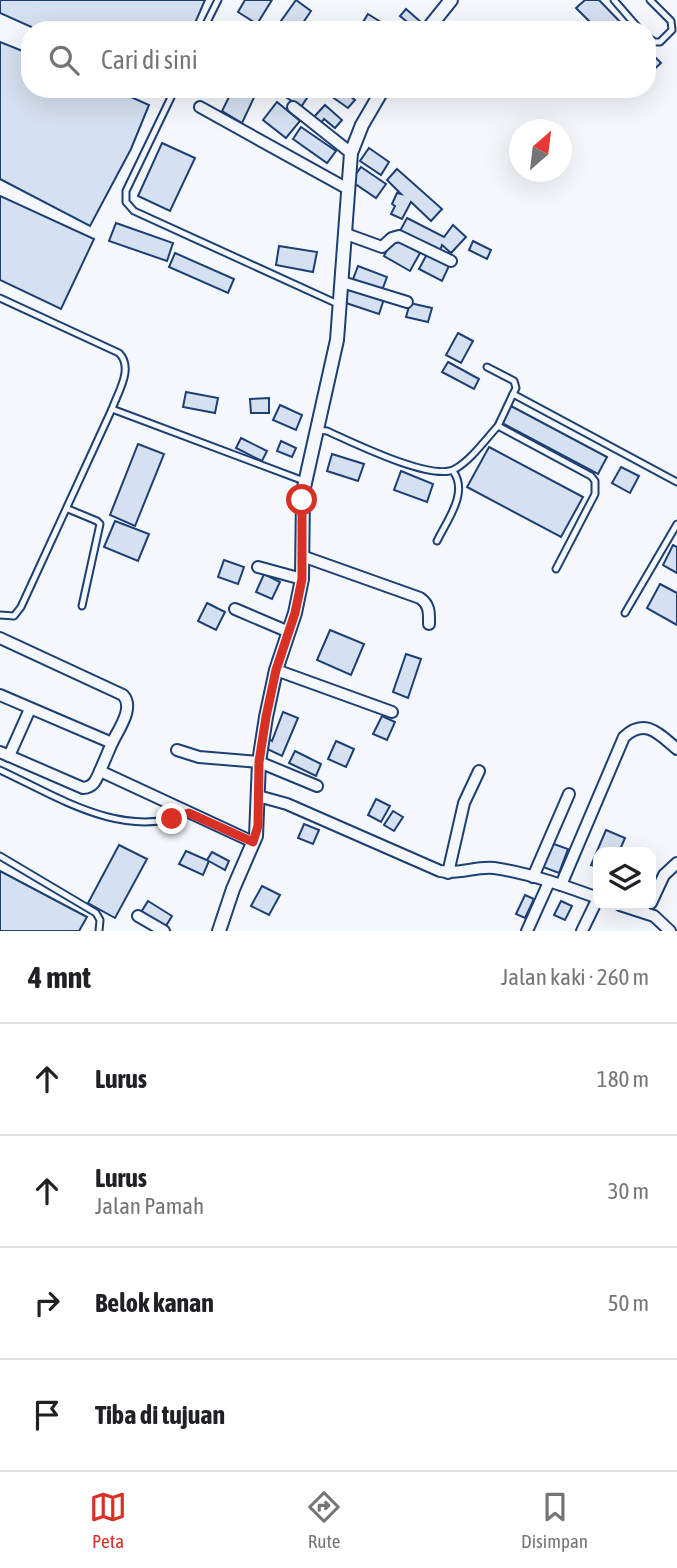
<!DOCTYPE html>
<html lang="id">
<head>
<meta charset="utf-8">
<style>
  :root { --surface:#fff; --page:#f6f6f6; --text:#202124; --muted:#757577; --line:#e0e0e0; --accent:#d93025 }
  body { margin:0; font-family:"Asap Condensed",sans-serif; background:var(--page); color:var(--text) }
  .controls { position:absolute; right:21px; bottom:21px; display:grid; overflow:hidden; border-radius:14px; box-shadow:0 7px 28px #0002 }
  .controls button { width:63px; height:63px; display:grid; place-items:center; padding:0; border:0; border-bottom:2px solid var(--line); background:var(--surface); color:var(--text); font:35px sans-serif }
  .compass { position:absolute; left:509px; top:119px; width:63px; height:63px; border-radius:50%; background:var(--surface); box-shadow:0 7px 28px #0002; rotate:28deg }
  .stop { position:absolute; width:21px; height:21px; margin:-16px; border:5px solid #d93025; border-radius:50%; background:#fff }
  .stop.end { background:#d93025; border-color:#fff; box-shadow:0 2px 7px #0008 }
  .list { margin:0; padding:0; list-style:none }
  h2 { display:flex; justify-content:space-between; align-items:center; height:91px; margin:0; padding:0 28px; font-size:30px }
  h2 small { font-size:23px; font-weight:400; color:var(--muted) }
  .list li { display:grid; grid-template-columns:46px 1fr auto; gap:21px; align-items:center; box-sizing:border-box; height:112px; padding:0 28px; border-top:2px solid var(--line) }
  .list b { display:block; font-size:26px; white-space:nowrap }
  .list p { margin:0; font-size:23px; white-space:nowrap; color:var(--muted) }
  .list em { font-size:23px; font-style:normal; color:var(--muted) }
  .icon { flex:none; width:38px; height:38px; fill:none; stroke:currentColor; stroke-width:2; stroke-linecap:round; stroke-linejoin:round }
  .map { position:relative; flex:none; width:677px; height:931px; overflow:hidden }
  .search { position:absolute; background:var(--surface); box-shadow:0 7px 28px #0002; left:21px; right:21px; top:21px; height:77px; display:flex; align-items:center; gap:18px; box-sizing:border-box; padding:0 24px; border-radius:28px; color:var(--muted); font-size:26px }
  .sheet { height:539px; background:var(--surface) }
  nav { display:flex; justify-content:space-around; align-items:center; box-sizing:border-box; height:98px; border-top:2px solid var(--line); background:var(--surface); font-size:19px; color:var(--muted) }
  nav a { display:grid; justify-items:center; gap:4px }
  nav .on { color:var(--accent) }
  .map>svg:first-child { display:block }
</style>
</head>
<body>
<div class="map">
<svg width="677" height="931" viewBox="0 0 677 931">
  <rect width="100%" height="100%" fill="#f4f7fb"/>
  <!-- building -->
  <g fill="#d5e0f0" stroke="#1d3f73" stroke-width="2">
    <path d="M0 0H205L192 30H38L0 13Z"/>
    <path d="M245 0H272L257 24 238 12Z"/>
    <path d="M296 0 311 11 298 30H294L281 21Z"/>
    <path d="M585 0H599L628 30H598L576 8Z"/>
    <path d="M406 9 422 23 416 29 400 16Z"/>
    <path d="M368 14 387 26 386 30H358Z"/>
    <path d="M0 42 30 54V89H113L149 105 131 149 90 226 0 179Z"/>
    <path d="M647 49 661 63 647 76Z"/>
    <path d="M233 89H258L242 123 222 111Z"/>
    <path d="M280 89H313L301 107 278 92Z"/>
    <path d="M331 89H340L355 100 348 108 328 94Z"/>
    <path d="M277 102 300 121 286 138 263 120Z"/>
    <path d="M325 105 342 120 335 128 324 119 320 124 313 118Z"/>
    <path d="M301 127 336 151 327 163 293 139Z"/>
    <path d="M162 143 195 158 170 211 138 196Z"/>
    <path d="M369 148 389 162 381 175 360 161Z"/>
    <path d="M361 167 386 184 376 198 351 181Z"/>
    <path d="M397 169 442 209 431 221 411 202 402 219 391 214 395 206 392 204 397 193 401 194 387 180Z"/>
    <path d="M0 196 94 239 61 309 0 280Z"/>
    <path d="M407 218 444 237 453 225 466 237 451 253 442 245 440 251 400 231Z"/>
    <path d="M116 223 173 243 167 261 109 241Z"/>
    <path d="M393 238 420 253 410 271 384 256Z"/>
    <path d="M473 241 491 250 487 259 469 250Z"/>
    <path d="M279 246 317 252 313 272 276 265Z"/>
    <path d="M175 253 234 279 228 293 169 267Z"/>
    <path d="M427 254 449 266 442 281 419 269Z"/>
    <path d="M358 266 387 277 381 293 352 282Z"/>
    <path d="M347 287 384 299 379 314 343 302Z"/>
    <path d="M410 303 432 308 428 322 406 317Z"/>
    <path d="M458 333 473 341 461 363 446 355Z"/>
    <path d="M448 362 479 379 474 389 442 372Z"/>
    <path d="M186 392 218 398 215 413 183 407Z"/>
    <path d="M269 398V413H251L250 399Z"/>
    <path d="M280 405 302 415 296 430 273 420Z"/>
    <path d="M511 406 607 457 598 474 502 423Z"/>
    <path d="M241 438 267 451 262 461 236 448Z"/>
    <path d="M281 441 296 448 292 457 277 451Z"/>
    <path d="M138 444 164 454 135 526 110 515Z"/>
    <path d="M489 447 583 497 561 537 467 487Z"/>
    <path d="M332 454 364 464 358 481 327 471Z"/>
    <path d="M621 467 639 476 630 493 612 483Z"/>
    <path d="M401 471 433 484 427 502 394 490Z"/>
    <path d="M115 521 149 534 138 561 104 547Z"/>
    <path d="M673 545 677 547V573L663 565Z"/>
    <path d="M224 560 244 567 238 584 218 577Z"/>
    <path d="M264 574 280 582 272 599 256 592Z"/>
    <path d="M660 584 677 593V625L647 608Z"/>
    <path d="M207 603 225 612 216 630 198 621Z"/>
    <path d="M330 630 364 644 351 675 317 660Z"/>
    <path d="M406 654 421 659 408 698 393 692Z"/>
    <path d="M283 712 298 718 282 756 263 747 267 738 272 741Z"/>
    <path d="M382 716 395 722 387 740 373 734Z"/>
    <path d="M336 741 354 749 346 767 328 759Z"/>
    <path d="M295 751 321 764 316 776 289 763Z"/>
    <path d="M376 799 390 806 381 822 368 815Z"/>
    <path d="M393 811 403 817 394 831 384 825Z"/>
    <path d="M304 824 319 830 313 844 298 838Z"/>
    <path d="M606 830 625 838 619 852H598V867L591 865Z"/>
    <path d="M551 843 568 849 559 873 543 867Z"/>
    <path d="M119 845 147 859 115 918 88 903Z"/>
    <path d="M186 851 209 861 203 875 179 864Z"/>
    <path d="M212 852 229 861 225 870 207 860Z"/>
    <path d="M0 871 87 917 79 931H0Z"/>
    <path d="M262 886 280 895 269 915 251 906Z"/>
    <path d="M525 895 534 899 525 918 516 914Z"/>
    <path d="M148 901 172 916 164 929 140 914Z"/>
    <path d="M561 901 572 906 565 920 554 915Z"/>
  </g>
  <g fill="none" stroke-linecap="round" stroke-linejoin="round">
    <defs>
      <g id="service">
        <path d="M614 0 640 30"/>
        <path d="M203 30 218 0"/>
        <path d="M647 37 655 42H660L672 30 671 21 650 0"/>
        <path d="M175 89 126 191V202L134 211 340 305"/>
        <path d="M0 298 119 353C134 368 118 392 112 409"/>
        <path d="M487 367 514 381 516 388 513 394 677 482"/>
        <path d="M498 426 513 394"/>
        <path d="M318 430 327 431C352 442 432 482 455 469 471 460 485 440 498 426L591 476 595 481V494L556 569"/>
        <path d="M68 509 97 521 100 524 82 606"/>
        <path d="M437 541C447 520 469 493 453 471"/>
        <path d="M625 613 677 524"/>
        <path d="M0 615 14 616 21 607 112 409 304 481"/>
        <path d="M0 770C58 797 124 841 189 813"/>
        <path d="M0 856 96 913 100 920 99 931"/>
      </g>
      <g id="minor">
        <path d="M200 107 348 189"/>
        <path d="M293 107 351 153"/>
        <path d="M346 234 382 247 392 238 399 236 451 261"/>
        <path d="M342 282 407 302"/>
        <path d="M302 556 420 598C430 605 429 613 429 624"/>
        <path d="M258 567 302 579"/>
        <path d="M235 609 289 632"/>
        <path d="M0 638 123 695C135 708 118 730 112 743"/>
        <path d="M276 670 392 712"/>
        <path d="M0 695 112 743 100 771 253 842"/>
        <path d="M177 750 199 757 259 762 317 786"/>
        <path d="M0 752 83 788C94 787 96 780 100 771"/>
        <path d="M9 756 30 709"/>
        <path d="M258 796 287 804 440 871C459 875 475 866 494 868 529 873 565 886 598 898"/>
        <path d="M448 873 464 803 479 771"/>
        <path d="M533 877 569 794"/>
        <path d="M561 885 624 737C645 717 659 734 677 749"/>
        <path d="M651 903 664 875 677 863"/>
        <path d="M620 905 654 916 670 931"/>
        <path d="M138 916 164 931"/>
        <path d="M527 931 549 882"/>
        <path d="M582 931 598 898"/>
      </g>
      <g id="tertiary">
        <path d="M427 30 451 0"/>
        <path d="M219 931 233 889 256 836 259 762 266 717 276 670 295 613 302 579 303 492 337 340 351 153 362 125 383 89"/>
      </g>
    </defs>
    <!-- service casing -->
    <use href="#service" stroke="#1d3f73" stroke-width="9"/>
    <!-- minor casing -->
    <use href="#minor" stroke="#1d3f73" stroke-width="14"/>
    <!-- tertiary casing -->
    <use href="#tertiary" stroke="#1d3f73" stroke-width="16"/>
    <!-- service -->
    <use href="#service" stroke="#f4f7fb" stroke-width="5"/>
    <!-- minor -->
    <use href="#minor" stroke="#f4f7fb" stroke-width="10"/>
    <!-- tertiary -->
    <use href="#tertiary" stroke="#f4f7fb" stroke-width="12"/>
  </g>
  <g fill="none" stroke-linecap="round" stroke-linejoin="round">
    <!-- route -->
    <path stroke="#d93025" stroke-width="9" d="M172 819 189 813 253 842 258 826 259 762 266 717 276 670 295 613 302 579V500"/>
  </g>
</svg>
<div class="controls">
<button><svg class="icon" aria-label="layers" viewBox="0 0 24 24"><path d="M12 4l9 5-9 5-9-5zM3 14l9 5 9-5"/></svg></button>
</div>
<svg class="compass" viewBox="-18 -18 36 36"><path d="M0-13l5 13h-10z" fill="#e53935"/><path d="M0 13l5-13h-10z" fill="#757577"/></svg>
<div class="stop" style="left:302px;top:500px"></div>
<div class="stop end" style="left:172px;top:819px"></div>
<div class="search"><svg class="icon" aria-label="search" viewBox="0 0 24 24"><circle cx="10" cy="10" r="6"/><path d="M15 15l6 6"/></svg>Cari di sini</div>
</div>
<section class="sheet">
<h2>4 mnt<small>Jalan kaki · 260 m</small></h2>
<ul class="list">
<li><svg class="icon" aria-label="ahead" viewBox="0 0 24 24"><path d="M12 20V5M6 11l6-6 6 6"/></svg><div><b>Lurus</b></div><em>180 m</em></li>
<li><svg class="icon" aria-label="ahead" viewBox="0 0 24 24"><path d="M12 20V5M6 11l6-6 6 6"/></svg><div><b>Lurus</b><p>Jalan Pamah</p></div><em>30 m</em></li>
<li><svg class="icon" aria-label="right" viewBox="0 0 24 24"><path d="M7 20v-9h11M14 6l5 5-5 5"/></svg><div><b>Belok kanan</b></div><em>50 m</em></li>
<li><svg class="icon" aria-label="arrive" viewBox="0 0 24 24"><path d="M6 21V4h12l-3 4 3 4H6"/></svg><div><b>Tiba di tujuan</b></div></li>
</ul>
</section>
<nav>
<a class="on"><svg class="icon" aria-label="map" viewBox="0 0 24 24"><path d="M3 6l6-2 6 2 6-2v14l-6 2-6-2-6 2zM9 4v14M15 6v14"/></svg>Peta</a>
<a><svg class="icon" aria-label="directions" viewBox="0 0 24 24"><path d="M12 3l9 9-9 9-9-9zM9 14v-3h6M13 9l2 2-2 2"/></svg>Rute</a>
<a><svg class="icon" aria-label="saved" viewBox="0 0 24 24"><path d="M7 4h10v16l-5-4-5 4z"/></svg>Disimpan</a>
</nav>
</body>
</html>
